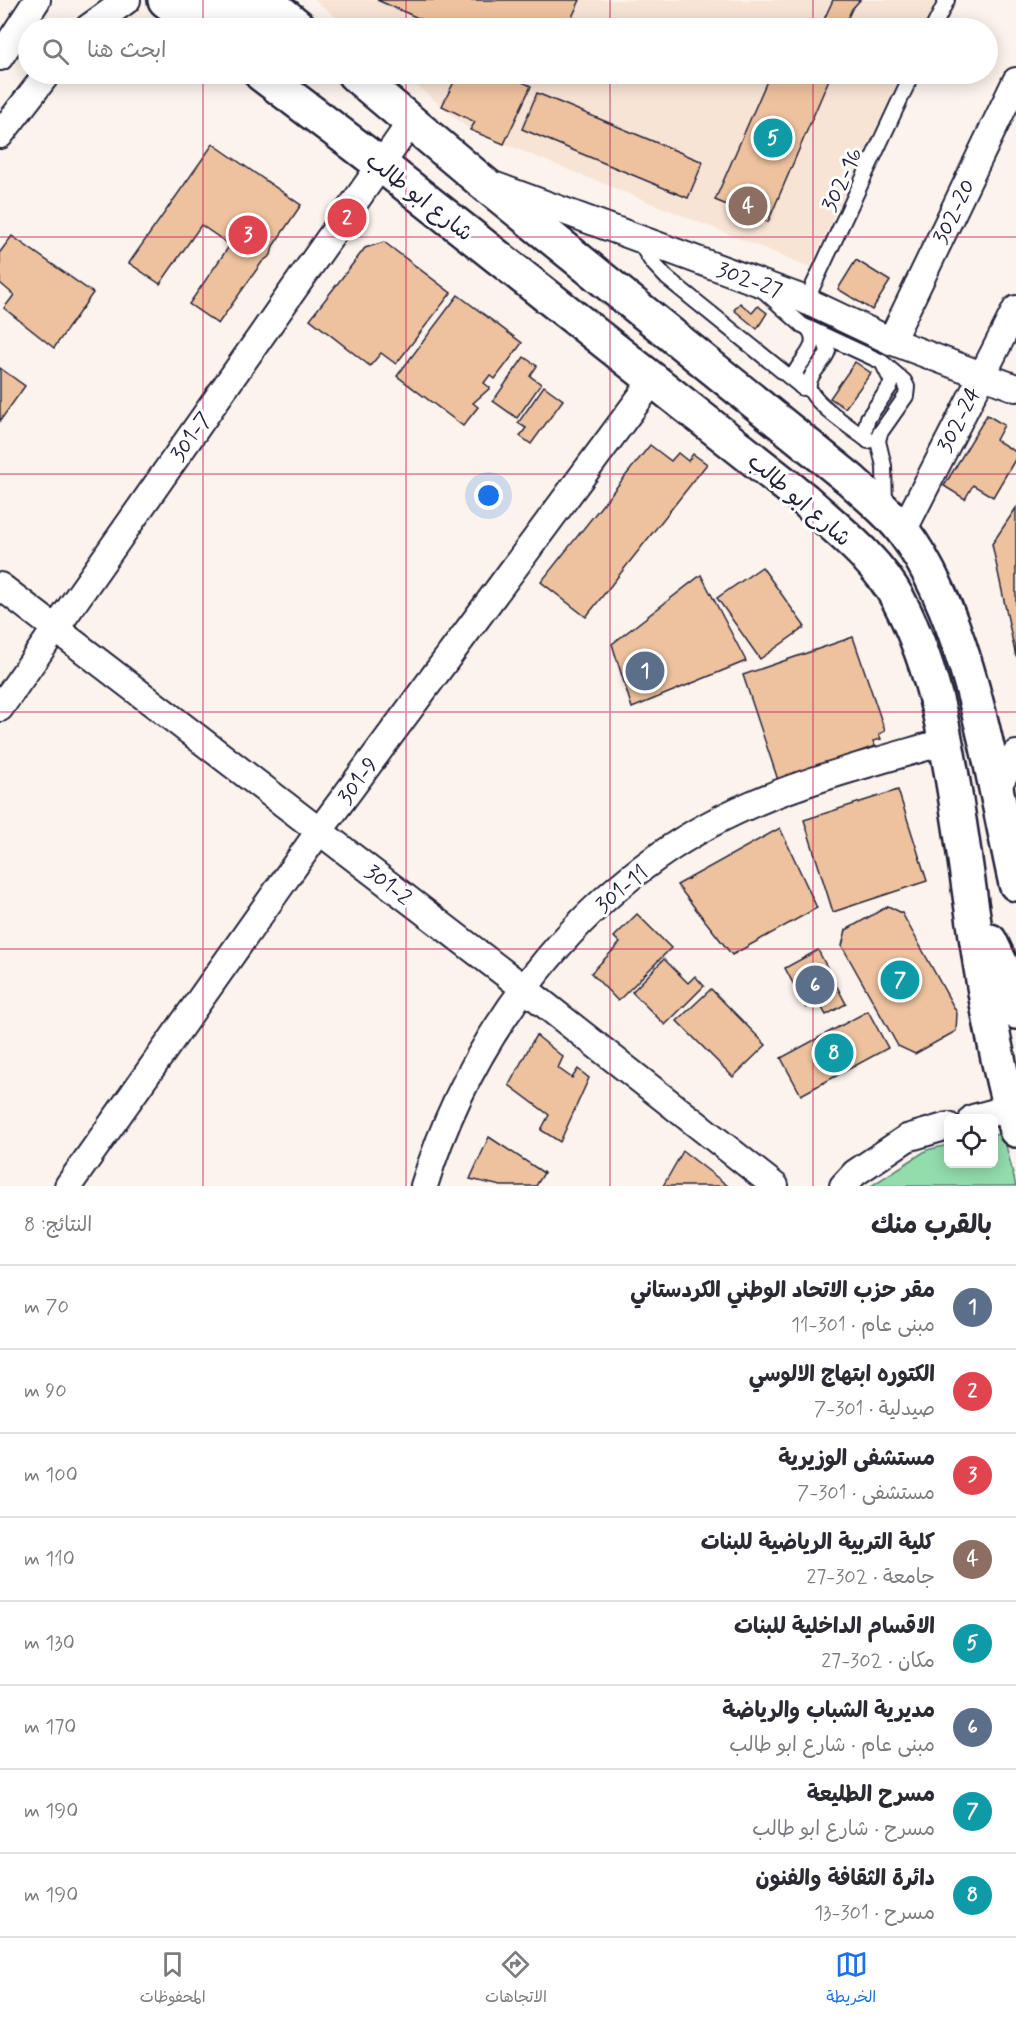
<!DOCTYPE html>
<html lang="ar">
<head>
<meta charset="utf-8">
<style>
  :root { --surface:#fff; --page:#f2f2f3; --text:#2b2b33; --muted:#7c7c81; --line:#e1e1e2; --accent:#1a73e8 }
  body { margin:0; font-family:Mynerve,"Playpen Sans Arabic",sans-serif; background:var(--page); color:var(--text); direction:rtl }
  .controls { position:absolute; right:18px; bottom:18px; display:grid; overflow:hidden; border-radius:9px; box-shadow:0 3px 15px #0003 }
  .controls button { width:54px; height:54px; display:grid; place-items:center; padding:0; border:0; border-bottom:2px solid var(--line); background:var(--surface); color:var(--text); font:30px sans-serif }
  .you { position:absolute; left:489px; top:496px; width:21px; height:21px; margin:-15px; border:4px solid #fff; border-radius:50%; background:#1a73e8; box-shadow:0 0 0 9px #1a73e833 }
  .badge { display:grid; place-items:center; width:39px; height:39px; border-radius:50%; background:var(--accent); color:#fff; font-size:20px; font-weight:700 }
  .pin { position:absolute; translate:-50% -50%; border:3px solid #fff; box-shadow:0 2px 6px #0006 }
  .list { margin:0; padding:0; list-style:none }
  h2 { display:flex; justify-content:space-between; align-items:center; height:78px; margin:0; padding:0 24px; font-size:26px }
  h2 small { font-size:20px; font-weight:400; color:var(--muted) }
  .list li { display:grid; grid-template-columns:39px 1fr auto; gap:18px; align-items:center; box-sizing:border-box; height:84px; padding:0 24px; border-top:2px solid var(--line) }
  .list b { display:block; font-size:22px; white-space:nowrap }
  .list p { margin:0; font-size:20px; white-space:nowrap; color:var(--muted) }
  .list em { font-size:20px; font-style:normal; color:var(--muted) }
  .icon { flex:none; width:33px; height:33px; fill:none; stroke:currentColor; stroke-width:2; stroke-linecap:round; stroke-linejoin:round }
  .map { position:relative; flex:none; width:1016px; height:1186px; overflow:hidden; direction:ltr }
  .search { position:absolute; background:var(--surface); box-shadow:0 3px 15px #0003; left:18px; right:18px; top:18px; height:66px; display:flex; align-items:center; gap:15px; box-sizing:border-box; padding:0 21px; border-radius:33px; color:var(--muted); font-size:22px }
  .sheet { height:750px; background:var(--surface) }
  nav { display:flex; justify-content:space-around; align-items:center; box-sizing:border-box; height:84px; border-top:2px solid var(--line); background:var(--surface); font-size:16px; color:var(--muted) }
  nav a { display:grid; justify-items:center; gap:3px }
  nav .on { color:var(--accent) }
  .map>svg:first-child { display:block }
</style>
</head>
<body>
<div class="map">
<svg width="1016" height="1186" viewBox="0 0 1016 1186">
  <rect width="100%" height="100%" fill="#fcf3ec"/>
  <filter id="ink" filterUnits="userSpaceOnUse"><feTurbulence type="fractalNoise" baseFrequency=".0167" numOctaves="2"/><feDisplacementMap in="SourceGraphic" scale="12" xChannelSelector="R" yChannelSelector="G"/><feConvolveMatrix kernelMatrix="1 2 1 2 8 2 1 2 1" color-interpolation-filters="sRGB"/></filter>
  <g filter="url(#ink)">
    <!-- built -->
    <g fill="#f8e4d5">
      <path d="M315 0H932L936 1 923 28H349Z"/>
      <path d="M403 74H902L810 267 470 130Z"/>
    </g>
    <!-- green -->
    <path fill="#93dcac" stroke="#5a7f74" stroke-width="1.5" d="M1003 1133 1016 1186H871L927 1150 948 1145V1164H994V1135Z"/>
    <!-- building -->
    <g fill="#eec29e" stroke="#22223b" stroke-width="1.5">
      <path d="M377 0H580L567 28H441Z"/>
      <path d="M833 0H860L852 9 843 28H820Z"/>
      <path d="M458 74H506L531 86 504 144 470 130 475 122 442 106Z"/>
      <path d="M770 74H821L830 77 768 222 715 200Z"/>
      <path d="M537 93 703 162 688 198 522 129Z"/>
      <path d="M213 144 301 205 273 246 271 255 262 262 218 324 189 304 230 245 201 225 160 284 129 263Z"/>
      <path d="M12 236 93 293 54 348 4 308 14 295 0 283V252Z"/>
      <path d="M384 242 451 293 396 364 381 353 370 366 310 319 365 248Z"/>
      <path d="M856 260 890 281 872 310 838 289Z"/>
      <path d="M458 295 522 343 495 379 490 375 484 383 490 388 473 403 478 407 463 426 397 376Z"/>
      <path d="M740 303 752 313 758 306 767 313 757 329 734 310Z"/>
      <path d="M524 357 537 366 530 376 541 384 517 418 493 401Z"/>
      <path d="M855 362 871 373 845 408 830 398Z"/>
      <path d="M0 368 25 386 0 421Z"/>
      <path d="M544 386 563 400 531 444 520 436 526 428 518 423Z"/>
      <path d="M987 415 1004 425 996 440 1016 452V458L993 497 973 485 965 499 944 486Z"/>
      <path d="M650 445 671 461 678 453 688 461 693 454 707 464 586 617 541 582Z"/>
      <path d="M1016 508V657L992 544Z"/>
      <path d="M762 567 805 627 760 659 717 598Z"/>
      <path d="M701 575 746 661 632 708 612 644Z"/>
      <path d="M853 637 885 731 879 734 881 739 873 741 875 746 778 780 743 675Z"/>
      <path d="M898 790 927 881 833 912 804 820Z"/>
      <path d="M780 828 817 908 732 955 677 885Z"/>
      <path d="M888 906 902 913 957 1013 956 1031 915 1054 898 1046 842 946 846 930Z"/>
      <path d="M637 914 671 948 618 1001 591 973 620 943 614 937Z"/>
      <path d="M818 950 846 1004 826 1015 818 1001 806 1008 785 968Z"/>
      <path d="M664 959 688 983 695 976 704 986 665 1025 632 992Z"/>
      <path d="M711 989 766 1045 733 1077 677 1021Z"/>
      <path d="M868 1011 888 1048 801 1095 781 1058Z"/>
      <path d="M536 1035 563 1057 558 1068 572 1078 578 1069 589 1078 560 1142 541 1130 549 1115 509 1085Z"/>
      <path d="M489 1137 544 1173 536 1186H501L470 1179Z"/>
      <path d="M683 1151 728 1186H663Z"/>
    </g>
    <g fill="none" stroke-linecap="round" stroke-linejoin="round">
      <defs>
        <g id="service">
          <path d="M933 28 947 0"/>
          <path d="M638 240 652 262 667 278 803 388"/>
          <path d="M765 292 802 325 882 362 904 381 907 387 906 396 880 433 878 441 884 466 885 505"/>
          <path d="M806 301 912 74"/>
          <path d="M816 332 825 342 828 351C825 362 810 372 809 384 806 398 854 430 866 439"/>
          <path d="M801 387 795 373C802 358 822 345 808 328"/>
          <path d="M868 441 864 433 868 418 891 385V380L883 364"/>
        </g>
        <g id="minor">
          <path d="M88 28 127 0"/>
          <path d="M0 57 37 0"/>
          <path d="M0 135 47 74"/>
          <path d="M496 186 798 297 891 341 1016 388"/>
          <path d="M891 341 1016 81"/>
          <path d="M903 531 1016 309"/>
          <path d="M0 586 525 989 775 1186"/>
          <path d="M0 708 411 122"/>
          <path d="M995 791 1016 754"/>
          <path d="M973 1118 1010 1108"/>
          <path d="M68 1186 320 830 654 379"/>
          <path d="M424 1186C474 1023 593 872 752 804 815 777 882 760 947 741"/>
          <path d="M843 1186 855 1173 907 1138 948 1126"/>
        </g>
        <g id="primary">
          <path d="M165 0 202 28"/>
          <path d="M205 0C232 17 239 19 266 0"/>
          <path d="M266 0 300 28"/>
          <path d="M261 74 380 164 805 500C838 530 877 560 898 599 940 678 951 767 964 853 977 946 990 1040 1016 1130"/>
          <path d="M354 74 480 180 851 480C868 496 889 512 903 531 970 619 992 777 1016 884"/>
          <path d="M990 941 1001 964 1016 1012"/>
        </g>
      </defs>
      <!-- service casing -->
      <use href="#service" stroke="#22223b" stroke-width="18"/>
      <!-- minor casing -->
      <use href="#minor" stroke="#22223b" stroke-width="30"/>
      <!-- primary casing -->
      <use href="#primary" stroke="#22223b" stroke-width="38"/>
      <!-- service -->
      <use href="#service" stroke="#fff" stroke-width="14"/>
      <!-- minor -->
      <use href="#minor" stroke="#fff" stroke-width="26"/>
      <!-- primary -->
      <use href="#primary" stroke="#fff" stroke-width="33"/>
    </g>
  </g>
  <!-- grid -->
  <path fill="none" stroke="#c2185b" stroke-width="1.5" stroke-opacity="0.55" d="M203 0V28M406 0V28M610 0V28M813 0V28M203 74V1186M406 74V1186M610 74V1186M813 74V1186M0 237H1016M0 474H1016M0 712H1016M0 949H1016"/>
  <g text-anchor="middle" stroke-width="6" stroke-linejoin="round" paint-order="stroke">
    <!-- street labels -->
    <g font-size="22" fill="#22223b" stroke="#fff">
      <text transform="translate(841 179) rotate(-65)" y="8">302-16</text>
      <text transform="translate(420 196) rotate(38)" y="8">شارع ابو طالب</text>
      <text transform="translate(953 211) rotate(-64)" y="8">302-20</text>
      <text transform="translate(750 279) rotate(20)" y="8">302-27</text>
      <text transform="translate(958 419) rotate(-63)" y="8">302-24</text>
      <text transform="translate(190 436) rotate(-55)" y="8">301-7</text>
      <text transform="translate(800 499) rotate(41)" y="8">شارع ابو طالب</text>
      <text transform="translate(357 780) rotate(-54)" y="8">301-9</text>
      <text transform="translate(389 884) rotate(38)" y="8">301-2</text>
      <text transform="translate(621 888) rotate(-40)" y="8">301-11</text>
    </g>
  </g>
</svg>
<div class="controls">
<button><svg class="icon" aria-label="locate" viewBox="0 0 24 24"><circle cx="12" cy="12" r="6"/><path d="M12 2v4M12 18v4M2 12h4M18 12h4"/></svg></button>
</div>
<div class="you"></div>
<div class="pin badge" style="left:645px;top:671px;background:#5c6f8a">1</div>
<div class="pin badge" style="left:347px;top:218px;background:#e0444e">2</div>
<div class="pin badge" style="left:248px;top:235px;background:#e0444e">3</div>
<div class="pin badge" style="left:748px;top:206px;background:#8d6e63">4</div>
<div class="pin badge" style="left:773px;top:138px;background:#0f9aa8">5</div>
<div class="pin badge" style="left:815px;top:985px;background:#5c6f8a">6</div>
<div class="pin badge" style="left:900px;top:980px;background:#0f9aa8">7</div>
<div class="pin badge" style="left:834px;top:1053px;background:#0f9aa8">8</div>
<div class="search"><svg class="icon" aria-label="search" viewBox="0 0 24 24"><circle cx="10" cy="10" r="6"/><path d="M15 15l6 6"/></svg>ابحث هنا</div>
</div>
<section class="sheet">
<h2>بالقرب منك<small>النتائج: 8</small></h2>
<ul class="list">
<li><span class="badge" style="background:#5c6f8a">1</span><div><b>مقر حزب الاتحاد الوطني الكردستاني</b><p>مبنى عام · 301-11</p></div><em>70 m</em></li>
<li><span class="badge" style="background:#e0444e">2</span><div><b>الكتوره ابتهاج الالوسي</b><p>صيدلية · 301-7</p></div><em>90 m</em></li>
<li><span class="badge" style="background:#e0444e">3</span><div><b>مستشفى الوزيرية</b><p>مستشفى · 301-7</p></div><em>100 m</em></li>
<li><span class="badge" style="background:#8d6e63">4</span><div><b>كلية التربية الرياضية للبنات</b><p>جامعة · 302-27</p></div><em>110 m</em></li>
<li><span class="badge" style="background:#0f9aa8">5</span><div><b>الاقسام الداخلية للبنات</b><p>مكان · 302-27</p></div><em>130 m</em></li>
<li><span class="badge" style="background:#5c6f8a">6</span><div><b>مديرية الشباب والرياضة</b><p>مبنى عام · شارع ابو طالب</p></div><em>170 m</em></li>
<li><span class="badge" style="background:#0f9aa8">7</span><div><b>مسرح الطليعة</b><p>مسرح · شارع ابو طالب</p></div><em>190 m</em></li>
<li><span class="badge" style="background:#0f9aa8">8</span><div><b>دائرة الثقافة والفنون</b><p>مسرح · 301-13</p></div><em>190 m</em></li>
</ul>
</section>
<nav>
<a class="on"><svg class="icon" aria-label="map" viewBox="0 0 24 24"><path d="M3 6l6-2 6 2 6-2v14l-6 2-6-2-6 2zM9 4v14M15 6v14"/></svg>الخريطة</a>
<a><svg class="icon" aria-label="directions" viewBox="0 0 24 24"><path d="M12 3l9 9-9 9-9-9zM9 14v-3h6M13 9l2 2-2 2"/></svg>الاتجاهات</a>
<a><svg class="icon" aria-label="saved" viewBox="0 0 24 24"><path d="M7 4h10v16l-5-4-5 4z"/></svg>المحفوظات</a>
</nav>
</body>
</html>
